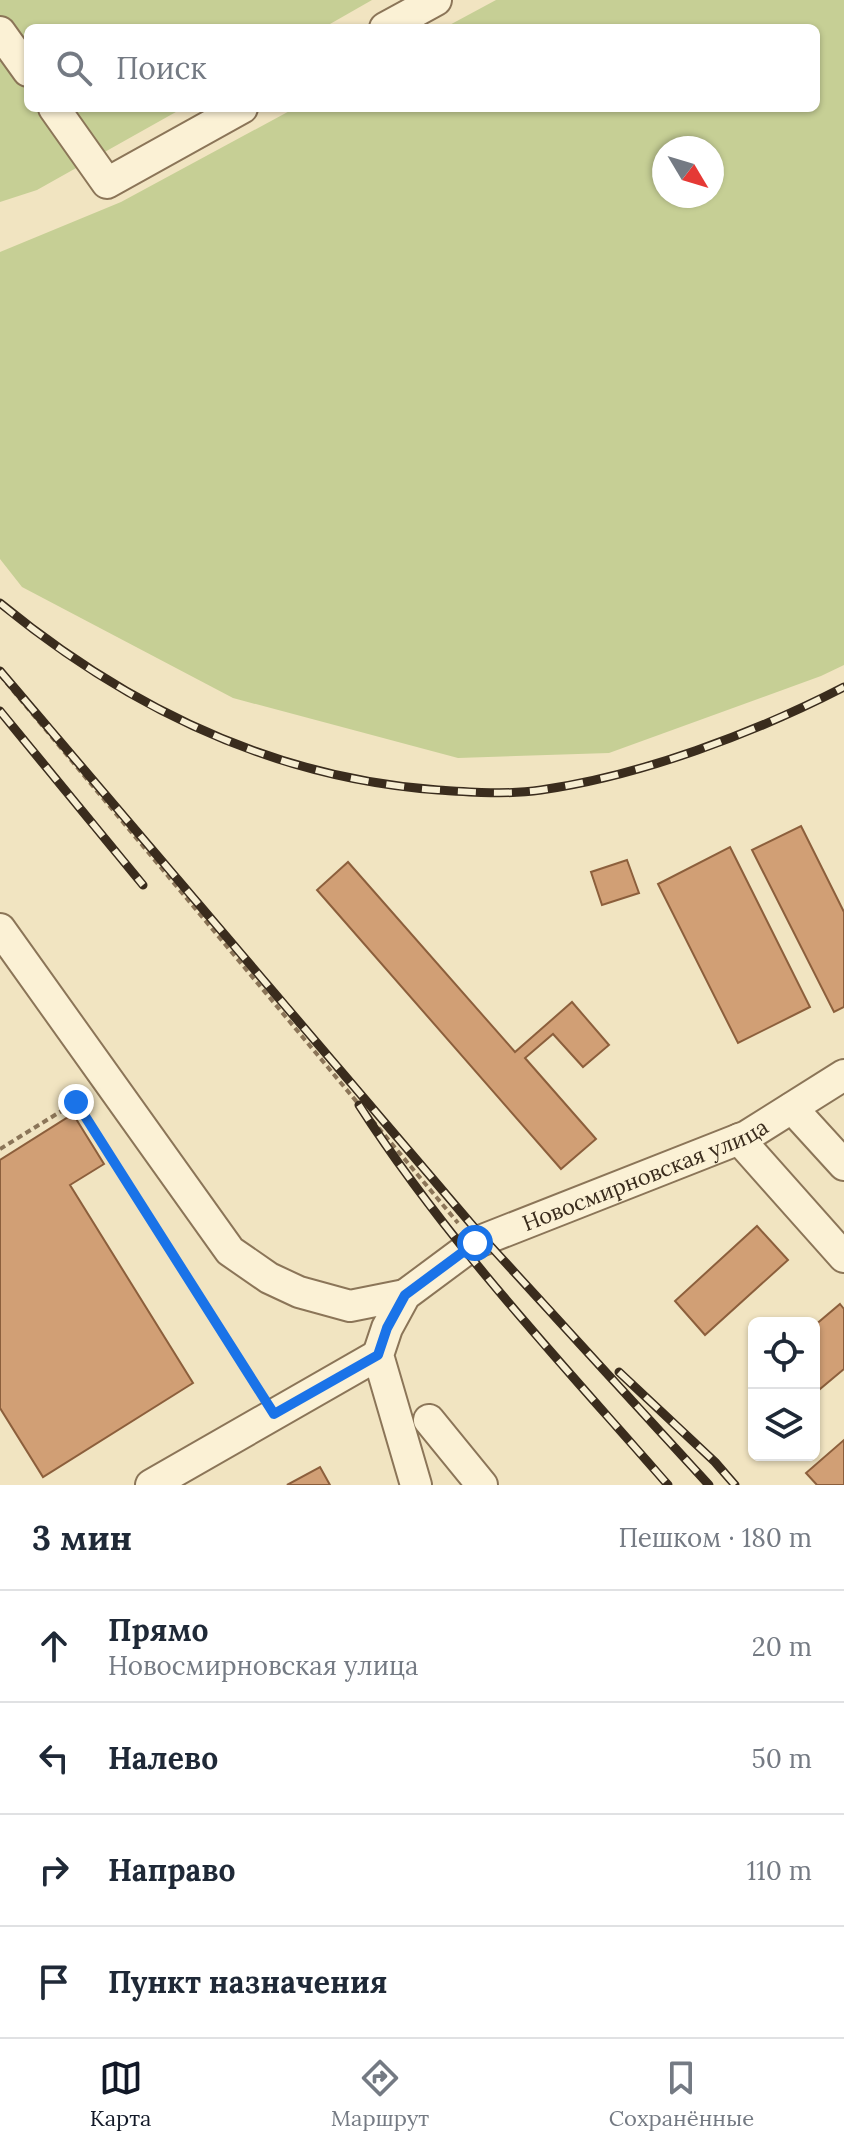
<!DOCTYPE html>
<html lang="ru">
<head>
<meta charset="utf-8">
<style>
  :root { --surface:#fff; --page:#f6f6f7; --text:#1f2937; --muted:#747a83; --line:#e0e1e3; --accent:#111827 }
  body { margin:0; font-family:Lora,serif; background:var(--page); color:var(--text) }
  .controls { position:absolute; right:24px; bottom:24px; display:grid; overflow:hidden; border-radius:12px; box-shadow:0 2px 6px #0004 }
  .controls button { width:72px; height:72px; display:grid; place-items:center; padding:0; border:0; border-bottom:2px solid var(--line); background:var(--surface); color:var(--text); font:40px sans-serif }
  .compass { position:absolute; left:652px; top:136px; width:72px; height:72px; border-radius:50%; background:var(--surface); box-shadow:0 2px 6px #0004; rotate:128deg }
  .stop { position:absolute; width:24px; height:24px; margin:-18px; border:6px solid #1a73e8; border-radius:50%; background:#fff }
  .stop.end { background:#1a73e8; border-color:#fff; box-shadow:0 2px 8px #0008 }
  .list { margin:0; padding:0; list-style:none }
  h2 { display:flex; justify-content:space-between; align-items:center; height:104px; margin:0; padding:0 32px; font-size:34px }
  h2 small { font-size:26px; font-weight:400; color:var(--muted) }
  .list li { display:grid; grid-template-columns:52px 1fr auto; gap:24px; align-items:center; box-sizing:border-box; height:112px; padding:0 32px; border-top:2px solid var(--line) }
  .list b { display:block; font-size:30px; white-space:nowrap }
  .list p { margin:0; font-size:26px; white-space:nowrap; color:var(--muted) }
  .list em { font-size:26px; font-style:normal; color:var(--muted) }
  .icon { flex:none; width:44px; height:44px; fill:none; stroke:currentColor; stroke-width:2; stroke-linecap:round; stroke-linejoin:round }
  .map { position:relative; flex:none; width:844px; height:1485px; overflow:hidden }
  .search { position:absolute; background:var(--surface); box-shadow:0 2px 6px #0004; left:24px; right:24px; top:24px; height:88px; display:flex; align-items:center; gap:20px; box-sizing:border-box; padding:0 28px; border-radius:12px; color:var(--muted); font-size:30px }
  .sheet { height:552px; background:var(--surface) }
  nav { display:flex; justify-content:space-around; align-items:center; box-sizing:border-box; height:112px; border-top:2px solid var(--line); background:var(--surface); font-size:22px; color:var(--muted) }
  nav a { display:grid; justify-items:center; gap:4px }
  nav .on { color:var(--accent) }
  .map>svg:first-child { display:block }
</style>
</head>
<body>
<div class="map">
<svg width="844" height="1485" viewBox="0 0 844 1485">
  <rect width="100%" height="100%" fill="#f1e4c1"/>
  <!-- green -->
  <g fill="#c6cf95" fill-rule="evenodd">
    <path d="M0 0H372L323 28H28V108H183L37 190 0 202Z"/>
    <path d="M496 0H844V665L821 676 609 753 458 758 233 698 22 587 0 559V252L121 202 295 108H816V28H444ZM712 148V196H664V148Z"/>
  </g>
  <!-- building -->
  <g fill="#d19f75" stroke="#8c5f3c" stroke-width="2">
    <path d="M801 826 844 912V1007L834 1012 752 850Z"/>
    <path d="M730 847 810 1007 738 1043 658 884Z"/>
    <path d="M627 860 639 893 602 905 591 872Z"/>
    <path d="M348 862 515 1052 572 1002 609 1045 583 1067 553 1034 525 1058 596 1139 561 1169 317 890Z"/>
    <path d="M73 1114 104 1164 70 1185 193 1383 43 1477 0 1408V1160Z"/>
    <path d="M757 1226 788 1260 705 1335 675 1301Z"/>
    <path d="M840 1304 844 1309V1369L814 1394V1326Z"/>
    <path d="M844 1440V1485H817L806 1473Z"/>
    <path d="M320 1467 330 1485H287Z"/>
  </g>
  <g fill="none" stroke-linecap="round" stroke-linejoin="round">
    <defs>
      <g id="minor">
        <path d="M385 28 436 0"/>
        <path d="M0 32 28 71"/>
        <path d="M54 108 107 183 242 108"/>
        <path d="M0 929 230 1251 269 1278 299 1292 350 1306 405 1295"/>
        <path d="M792 1108 844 1165"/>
        <path d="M739 1139 844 1257"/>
        <path d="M429 1420 482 1485"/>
        <path d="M151 1485 378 1355"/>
        <path id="s1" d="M416 1485 378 1355 387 1328 405 1295 475 1243 747 1136 844 1075"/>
      </g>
    </defs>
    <!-- minor casing -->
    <use href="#minor" stroke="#8b7558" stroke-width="34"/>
    <!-- path -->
    <g stroke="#8b7558" stroke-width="4" stroke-dasharray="6 4" stroke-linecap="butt">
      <path d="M0 675 458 1223"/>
      <path d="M0 1149 76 1102 260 1392"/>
    </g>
    <!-- minor -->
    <use href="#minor" stroke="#fbf1d5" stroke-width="30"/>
    <defs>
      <g id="rail">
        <path d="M0 603C127 707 272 778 438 790 472 792 507 795 541 790 640 776 755 733 844 687"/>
        <path d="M0 671 484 1239 709 1485"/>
        <path d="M0 711 143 885"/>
        <path d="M359 1105C448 1243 561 1362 668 1485"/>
        <path d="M619 1372 715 1462 735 1485"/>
      </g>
    </defs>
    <!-- rail casing -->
    <use href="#rail" stroke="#3a2c1d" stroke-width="9"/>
    <!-- rail -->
    <use href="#rail" stroke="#f7eed2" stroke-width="6" stroke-dasharray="18" stroke-linecap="butt"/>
  </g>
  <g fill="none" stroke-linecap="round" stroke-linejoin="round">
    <!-- route -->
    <path stroke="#1a73e8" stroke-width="10" d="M76 1102 274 1414 378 1355 387 1328 405 1295 475 1243"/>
  </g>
  <g text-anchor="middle" stroke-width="6" stroke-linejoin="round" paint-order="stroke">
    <!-- street labels -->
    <g font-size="22" fill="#3a2c1d" stroke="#f7eed2">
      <text dy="8" stroke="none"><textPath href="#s1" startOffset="472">Новосмирновская улица</textPath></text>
    </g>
  </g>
</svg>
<div class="controls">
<button><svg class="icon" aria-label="locate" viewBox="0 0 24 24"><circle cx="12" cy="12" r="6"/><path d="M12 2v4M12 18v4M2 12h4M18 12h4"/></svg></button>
<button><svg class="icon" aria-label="layers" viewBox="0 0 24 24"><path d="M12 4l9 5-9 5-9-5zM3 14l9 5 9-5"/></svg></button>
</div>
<svg class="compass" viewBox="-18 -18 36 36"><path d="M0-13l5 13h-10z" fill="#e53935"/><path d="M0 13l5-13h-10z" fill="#747a83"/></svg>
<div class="stop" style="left:475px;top:1243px"></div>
<div class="stop end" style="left:76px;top:1102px"></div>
<div class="search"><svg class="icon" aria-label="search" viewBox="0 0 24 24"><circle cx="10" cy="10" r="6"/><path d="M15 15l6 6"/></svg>Поиск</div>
</div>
<section class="sheet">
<h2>3 мин<small>Пешком · 180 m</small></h2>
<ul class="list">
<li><svg class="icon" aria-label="ahead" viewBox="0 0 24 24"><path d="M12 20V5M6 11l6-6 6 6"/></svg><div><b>Прямо</b><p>Новосмирновская улица</p></div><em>20 m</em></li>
<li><svg class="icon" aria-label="left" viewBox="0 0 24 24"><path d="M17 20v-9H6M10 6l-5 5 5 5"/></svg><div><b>Налево</b></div><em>50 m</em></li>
<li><svg class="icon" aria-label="right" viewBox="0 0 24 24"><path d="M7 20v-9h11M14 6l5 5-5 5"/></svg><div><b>Направо</b></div><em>110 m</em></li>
<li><svg class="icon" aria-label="arrive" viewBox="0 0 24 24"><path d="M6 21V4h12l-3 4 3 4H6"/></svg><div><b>Пункт назначения</b></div></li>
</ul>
</section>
<nav>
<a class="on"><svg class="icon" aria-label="map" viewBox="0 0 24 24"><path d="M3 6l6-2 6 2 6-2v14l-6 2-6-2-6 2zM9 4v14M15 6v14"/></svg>Карта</a>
<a><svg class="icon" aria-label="directions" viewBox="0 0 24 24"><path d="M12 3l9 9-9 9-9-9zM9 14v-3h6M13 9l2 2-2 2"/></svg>Маршрут</a>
<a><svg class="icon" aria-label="saved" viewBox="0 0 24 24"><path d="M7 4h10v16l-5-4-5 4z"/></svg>Сохранённые</a>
</nav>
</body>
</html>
